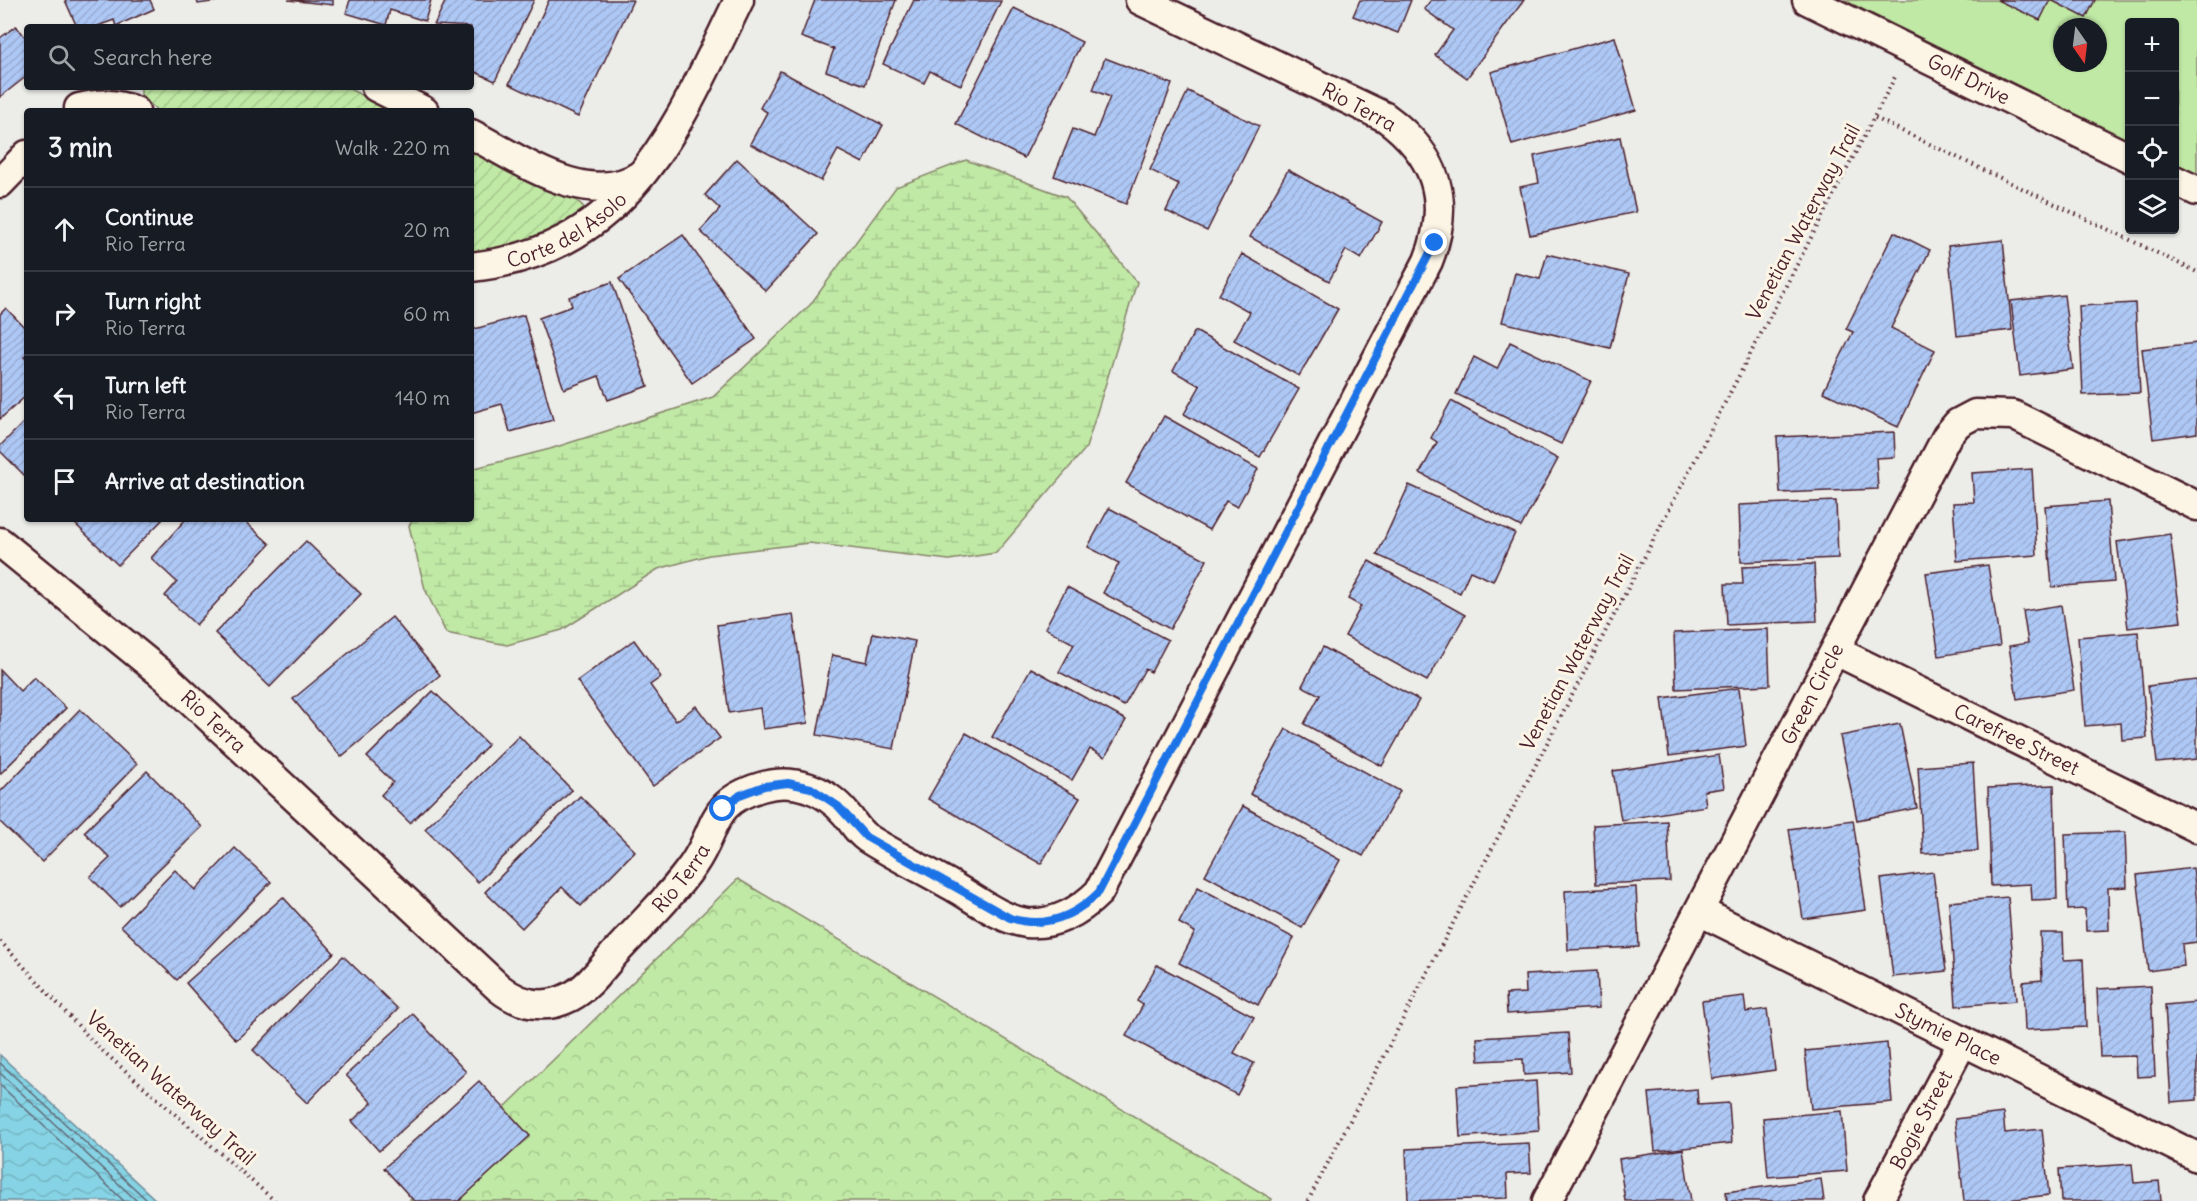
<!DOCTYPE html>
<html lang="en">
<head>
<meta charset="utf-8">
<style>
  :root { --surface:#171b24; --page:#20242c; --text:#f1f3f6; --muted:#9ea1a6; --line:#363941 }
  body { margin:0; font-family:Delius,sans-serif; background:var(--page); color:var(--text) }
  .controls { position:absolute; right:18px; top:18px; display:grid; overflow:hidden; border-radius:6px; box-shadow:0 2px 4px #0004 }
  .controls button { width:54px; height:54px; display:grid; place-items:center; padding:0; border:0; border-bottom:2px solid var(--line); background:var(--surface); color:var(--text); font:30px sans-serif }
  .compass { position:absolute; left:2053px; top:18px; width:54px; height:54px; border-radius:50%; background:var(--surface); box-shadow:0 2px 4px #0004; rotate:166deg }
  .stop { position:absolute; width:18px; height:18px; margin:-14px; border:4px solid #1a73e8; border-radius:50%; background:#fff }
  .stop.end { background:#1a73e8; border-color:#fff; box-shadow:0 2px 6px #0008 }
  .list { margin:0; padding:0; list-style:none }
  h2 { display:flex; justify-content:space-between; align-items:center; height:78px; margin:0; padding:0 24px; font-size:26px }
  h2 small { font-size:20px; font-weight:400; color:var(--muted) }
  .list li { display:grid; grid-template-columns:39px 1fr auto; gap:18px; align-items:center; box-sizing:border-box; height:84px; padding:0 24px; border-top:2px solid var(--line) }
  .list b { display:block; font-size:22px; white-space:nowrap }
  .list p { margin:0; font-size:20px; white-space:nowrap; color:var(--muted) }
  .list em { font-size:20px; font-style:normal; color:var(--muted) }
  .icon { flex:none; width:33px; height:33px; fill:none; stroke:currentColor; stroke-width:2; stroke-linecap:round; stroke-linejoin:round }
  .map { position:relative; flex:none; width:2197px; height:1201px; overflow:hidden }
  .search { position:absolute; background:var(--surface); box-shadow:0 2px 4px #0004; left:24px; top:24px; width:450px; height:66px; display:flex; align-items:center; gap:15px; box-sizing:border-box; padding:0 21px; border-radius:6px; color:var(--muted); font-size:22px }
  .panel { position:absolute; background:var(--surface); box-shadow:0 2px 4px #0004; left:24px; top:108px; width:450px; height:414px; border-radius:6px }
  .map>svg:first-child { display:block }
</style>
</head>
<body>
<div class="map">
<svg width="2197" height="1201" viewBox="0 0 2197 1201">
  <defs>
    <pattern id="forest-crowns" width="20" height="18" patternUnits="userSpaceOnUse" patternTransform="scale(1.5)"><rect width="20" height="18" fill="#c0e9a5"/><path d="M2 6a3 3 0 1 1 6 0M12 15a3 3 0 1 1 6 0" fill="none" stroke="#a6c78e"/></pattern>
    <pattern id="wetland-marsh" width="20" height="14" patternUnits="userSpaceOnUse" patternTransform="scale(1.5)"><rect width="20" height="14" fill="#c0e9a5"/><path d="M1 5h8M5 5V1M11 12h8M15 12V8" fill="none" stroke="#a6c78e"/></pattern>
    <pattern id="garden-furrows" width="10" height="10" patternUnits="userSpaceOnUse" patternTransform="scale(1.5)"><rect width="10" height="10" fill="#c0e9a5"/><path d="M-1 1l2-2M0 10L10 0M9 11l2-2" fill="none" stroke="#a6c78e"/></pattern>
    <pattern id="water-waves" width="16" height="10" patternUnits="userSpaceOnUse" patternTransform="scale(1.5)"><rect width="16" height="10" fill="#85d3e4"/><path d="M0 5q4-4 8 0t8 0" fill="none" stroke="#74b5c4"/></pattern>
    <pattern id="building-hatch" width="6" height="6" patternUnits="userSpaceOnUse" patternTransform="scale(1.5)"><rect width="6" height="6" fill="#aec8f5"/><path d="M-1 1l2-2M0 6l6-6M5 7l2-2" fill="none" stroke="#97abd2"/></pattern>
  </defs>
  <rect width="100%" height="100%" fill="#ecece8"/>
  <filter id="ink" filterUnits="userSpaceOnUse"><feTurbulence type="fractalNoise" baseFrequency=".0167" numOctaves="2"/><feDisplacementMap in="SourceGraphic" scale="12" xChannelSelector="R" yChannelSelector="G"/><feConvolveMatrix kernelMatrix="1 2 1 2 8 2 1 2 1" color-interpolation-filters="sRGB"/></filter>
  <g filter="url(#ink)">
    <!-- grass -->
    <path fill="#c0e9a5" stroke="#858468" stroke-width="1.5" fill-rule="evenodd" d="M1844 0H2197V175L2175 164 2174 22H2130L2129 142ZM2062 27H2098V63H2062Z"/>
    <!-- forest -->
    <path fill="url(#forest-crowns)" stroke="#858468" stroke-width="1.5" d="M738 879 1272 1199 1271 1201H409Z"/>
    <!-- wetland -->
    <path fill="url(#wetland-marsh)" stroke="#858468" stroke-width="1.5" d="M966 160 1066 197 1137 282 1086 448 996 553 949 560 809 543 709 555 658 569 562 630 507 645 446 633 425 589 409 526 413 519H471V469L550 449 713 397 810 305 896 187Z"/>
    <!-- garden -->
    <g fill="url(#garden-furrows)" stroke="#858468" stroke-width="1.5">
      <path d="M141 87H345L395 111H158L141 96Z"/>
      <path d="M471 149C492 159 577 193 585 209L547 237 471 258Z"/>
    </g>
    <!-- water -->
    <path fill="url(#water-waves)" stroke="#6d8b9a" stroke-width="1.5" d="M0 1055 157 1201H0Z"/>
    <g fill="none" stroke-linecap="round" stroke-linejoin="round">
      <!-- shore -->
      <g stroke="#626775" stroke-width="1.5">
        <path d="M0 1063 148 1201"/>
        <path d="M0 1073 137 1201"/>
        <path d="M0 1085 124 1201"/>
      </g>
    </g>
    <!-- building -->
    <g fill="url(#building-hatch)" stroke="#4a1f2b" stroke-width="1.5">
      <path d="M65 0H150L154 9 116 26 114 20 95 27H77Z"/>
      <path d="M197 0H226L198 4Z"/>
      <path d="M288 0H333V5Z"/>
      <path d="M350 0H431L425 21 390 10 386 25 346 13Z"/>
      <path d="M446 0H534L495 81 471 70V27L434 25Z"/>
      <path d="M549 0H633L578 117 509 84Z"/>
      <path d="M815 0H896L865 85 826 71 834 49 801 37Z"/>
      <path d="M914 0 1001 1 961 85 930 71 924 83 883 64Z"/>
      <path d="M1360 0H1411L1398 33 1353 16Z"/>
      <path d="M1431 0H1524L1467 78 1435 55 1453 30 1424 9Z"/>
      <path d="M1997 0H2050L2040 20Z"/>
      <path d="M2051 0H2095L2086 18Z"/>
      <path d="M1014 8 1082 42 1024 158 956 124Z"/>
      <path d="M16 26 27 39V76L0 97V38Z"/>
      <path d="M1615 37 1636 110 1512 145 1491 72Z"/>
      <path d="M1105 58 1172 84 1126 204 1054 176 1073 129 1094 137 1110 97 1093 90Z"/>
      <path d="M780 71 883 125 863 163 838 150 821 181 750 144 767 112 760 108Z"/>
      <path d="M1188 91 1259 126 1207 231 1166 211 1179 184 1150 170Z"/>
      <path d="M1620 137 1636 212 1530 235 1520 187 1539 183 1534 156Z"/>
      <path d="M737 159 818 234 766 291 700 231 720 209 705 195Z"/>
      <path d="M1288 170 1382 222 1361 259 1346 250 1329 281 1250 237Z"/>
      <path d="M1894 232 1930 250 1891 328 1935 350 1898 427 1823 392 1853 332 1846 329Z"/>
      <path d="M683 235 756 339 692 383 619 279Z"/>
      <path d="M2003 240 2012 330 1957 336 1948 246Z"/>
      <path d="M1242 254 1338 309 1299 376 1234 340 1250 312 1219 295Z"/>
      <path d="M1547 254 1629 274 1610 348 1502 322 1515 273 1540 279Z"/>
      <path d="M612 282 648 386 608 400 599 376 564 389 539 318 572 306 569 297Z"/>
      <path d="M2064 295 2073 369 2020 376 2011 301Z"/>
      <path d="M2135 303 2140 393 2083 395 2079 306Z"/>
      <path d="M6 308 27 330V355L24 357 27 360V395L0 419V314Z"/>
      <path d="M524 315 553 420 510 432 502 404 471 413V330Z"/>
      <path d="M1195 331 1299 389 1260 457 1184 414 1200 386 1173 371Z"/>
      <path d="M1510 342 1591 381 1561 444 1456 394 1474 357 1497 369Z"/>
      <path d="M2197 343V433L2153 439 2142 349Z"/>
      <path d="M1451 401 1558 459 1521 527 1420 473 1437 442 1431 438Z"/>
      <path d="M1164 416 1258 469 1237 507 1226 501 1209 530 1126 483Z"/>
      <path d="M27 419V478L0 451V446Z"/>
      <path d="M1894 432 1895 457 1876 458 1878 489 1780 493 1777 437Z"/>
      <path d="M2032 469 2037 555 1957 561 1953 503 1974 502 1972 473Z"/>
      <path d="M1409 485 1515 533 1493 581 1470 571 1460 593 1377 555Z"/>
      <path d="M1836 501 1838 558 1741 562 1739 505Z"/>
      <path d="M2108 501 2114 582 2052 587 2045 506Z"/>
      <path d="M1109 508 1207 560 1170 629 1103 593 1119 563 1088 547Z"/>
      <path d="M70 519H163L118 565Z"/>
      <path d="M186 519H242L270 544 196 625 165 596 177 582 151 558Z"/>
      <path d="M2170 534 2181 622 2128 628 2117 542Z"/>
      <path d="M306 541 361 594 270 687 215 633Z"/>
      <path d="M1369 561 1465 615 1427 681 1345 636 1361 606 1348 599Z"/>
      <path d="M1814 564 1817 621 1727 625 1725 584H1743L1742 567Z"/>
      <path d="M1988 565 2000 646 1939 656 1926 573Z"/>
      <path d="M1067 587 1168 640 1151 672 1145 669 1124 706 1059 672 1074 644 1045 628Z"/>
      <path d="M2061 605 2074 690 2017 699 2009 646 2028 643 2023 611Z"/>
      <path d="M793 614 808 723 763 729 760 708 729 713 717 625Z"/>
      <path d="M392 617 440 675 341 757 293 699Z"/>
      <path d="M1768 629 1770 685 1676 689 1674 633Z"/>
      <path d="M2138 632 2147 738 2122 740 2121 723 2085 726 2078 637Z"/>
      <path d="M873 633 915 641 894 749 817 735 832 655 867 662Z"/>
      <path d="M634 640 661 677 650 685 676 721 696 706 720 738 653 786 577 681Z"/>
      <path d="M1323 647 1419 700 1382 766 1304 724 1320 695 1302 686Z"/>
      <path d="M1031 668 1126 720 1105 757 1090 749 1072 780 992 737Z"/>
      <path d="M0 670 20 691 34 677 66 708 0 774Z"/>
      <path d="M2197 680V759L2157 763 2148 686Z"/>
      <path d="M1739 688 1746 746 1669 756 1662 698Z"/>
      <path d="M433 691 488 745 410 823 381 795 393 782 367 757Z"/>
      <path d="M80 709 137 764 42 862 0 822V792Z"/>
      <path d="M1900 724 1917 808 1857 820 1840 736Z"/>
      <path d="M1286 729 1400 791 1363 856 1250 794Z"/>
      <path d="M966 733 1080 798 1041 864 928 799Z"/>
      <path d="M519 736 572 790 478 882 425 829Z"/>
      <path d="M1719 755 1724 788 1704 791 1706 806 1621 820 1613 771Z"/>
      <path d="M1973 763 1978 851 1923 854 1918 767Z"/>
      <path d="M147 771 202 827 120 907 90 877 110 858 84 832Z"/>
      <path d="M2054 785 2057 899 2032 900 2031 884 1991 886 1988 788Z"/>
      <path d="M580 796 635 851 581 906 562 887 522 928 485 892Z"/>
      <path d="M1243 806 1340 860 1302 928 1205 875Z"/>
      <path d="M1853 820 1866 910 1803 919 1789 829Z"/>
      <path d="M1667 821 1670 881 1596 884 1593 825Z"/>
      <path d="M2125 832 2127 887 2108 888 2109 930 2086 931 2085 909 2068 910 2065 834Z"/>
      <path d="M235 848 271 882 177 980 121 926 175 870 195 890Z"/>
      <path d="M2193 868 2197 903V942L2182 944 2184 966 2148 971 2137 875Z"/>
      <path d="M1933 872 1946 971 1893 977 1881 879Z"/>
      <path d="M1198 887 1294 938 1258 1005 1179 963 1195 932 1179 923Z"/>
      <path d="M1636 887 1639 947 1568 950 1565 891Z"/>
      <path d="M283 897 334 953 236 1040 186 983Z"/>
      <path d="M2008 897 2016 1001 1956 1006 1949 902Z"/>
      <path d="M2040 933H2063L2064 960 2083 959 2086 1027 2025 1030 2023 982 2042 980Z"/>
      <path d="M343 956 398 1009 307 1103 253 1050Z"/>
      <path d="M1157 965 1254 1017 1234 1053 1254 1063 1237 1095 1126 1036 1143 1005 1137 1001Z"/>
      <path d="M1597 971 1599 1008 1507 1014 1506 994 1526 993 1525 975Z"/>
      <path d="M2151 986 2155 1076 2137 1077 2136 1056 2100 1057 2097 989Z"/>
      <path d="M1744 996 1746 1012 1767 1009 1775 1070 1712 1079 1702 1001Z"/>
      <path d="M2197 1002V1100L2171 1102 2165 1005Z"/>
      <path d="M413 1014 466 1072 379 1151 352 1121 372 1103 346 1075Z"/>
      <path d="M1568 1033 1571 1072 1524 1075 1523 1059 1479 1061 1477 1038Z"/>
      <path d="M1887 1043 1892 1102 1811 1109 1805 1051Z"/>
      <path d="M479 1081 530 1136 459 1201H414L384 1168Z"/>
      <path d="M1536 1081 1539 1131 1460 1137 1457 1086Z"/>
      <path d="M1697 1089 1698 1105 1729 1103 1732 1143 1655 1151 1649 1093Z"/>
      <path d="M1842 1111 1847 1171 1768 1177 1763 1118Z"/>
      <path d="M2003 1113 2005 1133 2042 1129 2049 1195 1998 1201H1964L1955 1119Z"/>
      <path d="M1529 1143 1531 1173 1507 1174 1508 1198 1408 1201 1406 1149Z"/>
      <path d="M1683 1149 1691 1201H1625L1619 1159Z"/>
      <path d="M2132 1164 2134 1183 2159 1181 2161 1201H2061L2059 1169Z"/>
      <path d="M1821 1179 1824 1201H1727L1726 1192Z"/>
    </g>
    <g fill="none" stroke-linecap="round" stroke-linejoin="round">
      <defs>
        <g id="minor">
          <path id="s1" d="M1807 0 2130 158"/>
          <path d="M376 87 424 111"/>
          <path d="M79 108C100 103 115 103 135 111"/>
          <path d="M471 134C520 159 588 210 641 175"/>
          <path d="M2174 180 2197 191"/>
          <path d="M0 183 27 155"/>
          <path id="s2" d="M471 267C631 250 677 126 739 0"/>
          <path id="s3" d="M0 542 167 678 499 988C520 1005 545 1010 570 997 588 988 602 968 615 953 642 924 671 896 693 865 719 828 708 803 761 787 793 777 825 789 846 814 853 822 858 832 867 838 895 856 925 870 954 887 975 899 1002 920 1027 923 1056 925 1079 912 1099 892L1428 261C1452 201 1436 154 1385 117L1140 0"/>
          <path id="s4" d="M1836 651 2197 828"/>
          <path id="s5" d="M1699 911 2197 1157"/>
          <path id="s6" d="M1547 1201 1947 436 1958 423 1975 414 2013 415 2197 506"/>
          <path id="s7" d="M1878 1201 1963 1041"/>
        </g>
      </defs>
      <!-- minor casing -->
      <use href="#minor" stroke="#4a1f2b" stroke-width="33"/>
      <!-- path -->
      <g stroke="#4a1f2b" stroke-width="4" stroke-dasharray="1.5 4.5" stroke-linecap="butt">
        <path d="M1875 118 2197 272"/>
        <path d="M0 941 97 1046 275 1201"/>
        <path d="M1308 1201 1895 77"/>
      </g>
      <!-- minor -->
      <use href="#minor" stroke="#fcf5e5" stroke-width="28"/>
    </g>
  </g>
  <g fill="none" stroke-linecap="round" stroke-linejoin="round" filter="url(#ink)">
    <!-- route -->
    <path stroke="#1a73e8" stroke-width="8" d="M723 809 740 795 764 786 788 783 811 788 838 806 866 837 1010 918C1045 929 1074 917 1099 892L1435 243"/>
  </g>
  <g text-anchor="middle" stroke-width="6" stroke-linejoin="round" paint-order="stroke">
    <!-- street labels -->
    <g font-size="20" fill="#4a1f2b" stroke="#fcf5e5">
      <text dy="7" stroke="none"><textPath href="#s1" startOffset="180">Golf Drive</textPath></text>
      <text transform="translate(1359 107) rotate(28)" y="7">Rio Terra</text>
      <text transform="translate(1803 222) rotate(-62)" y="7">Venetian Waterway Trail</text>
      <text dy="7" stroke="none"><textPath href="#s2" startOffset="104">Corte del Asolo</textPath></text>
      <text transform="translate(1577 652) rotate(-62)" y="7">Venetian Waterway Trail</text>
      <text dy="7" stroke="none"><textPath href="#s6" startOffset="572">Green Circle</textPath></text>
      <text dy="7" stroke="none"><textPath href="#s3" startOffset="279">Rio Terra</textPath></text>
      <text dy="7" stroke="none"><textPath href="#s4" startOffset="201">Carefree Street</textPath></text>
      <text dy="7" stroke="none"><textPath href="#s3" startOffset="909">Rio Terra</textPath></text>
      <text dy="7" stroke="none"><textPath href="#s5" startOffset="278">Stymie Place</textPath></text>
      <text transform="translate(171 1088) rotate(42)" y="7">Venetian Waterway Trail</text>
      <text dy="7" stroke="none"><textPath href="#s7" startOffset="92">Bogie Street</textPath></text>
    </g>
  </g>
</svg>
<div class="controls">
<button>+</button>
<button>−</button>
<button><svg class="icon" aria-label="locate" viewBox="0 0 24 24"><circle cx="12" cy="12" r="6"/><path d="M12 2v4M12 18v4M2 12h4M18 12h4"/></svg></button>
<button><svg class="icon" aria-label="layers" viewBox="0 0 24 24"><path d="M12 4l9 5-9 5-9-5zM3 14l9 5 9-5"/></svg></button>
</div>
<svg class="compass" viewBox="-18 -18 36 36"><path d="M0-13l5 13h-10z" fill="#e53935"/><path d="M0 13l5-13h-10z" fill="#9ea1a6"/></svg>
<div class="stop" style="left:723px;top:809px"></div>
<div class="stop end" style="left:1435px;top:243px"></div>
<div class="search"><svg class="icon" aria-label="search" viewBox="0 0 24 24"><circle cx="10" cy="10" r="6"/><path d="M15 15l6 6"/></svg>Search here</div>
<section class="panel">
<h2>3 min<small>Walk · 220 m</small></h2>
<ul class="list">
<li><svg class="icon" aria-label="ahead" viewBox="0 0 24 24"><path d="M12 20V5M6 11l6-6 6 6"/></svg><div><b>Continue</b><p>Rio Terra</p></div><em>20 m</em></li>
<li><svg class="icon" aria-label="right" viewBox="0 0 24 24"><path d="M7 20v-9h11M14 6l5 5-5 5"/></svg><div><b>Turn right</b><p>Rio Terra</p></div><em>60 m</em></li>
<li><svg class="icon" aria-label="left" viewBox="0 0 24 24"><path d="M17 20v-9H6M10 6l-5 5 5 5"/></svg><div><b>Turn left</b><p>Rio Terra</p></div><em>140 m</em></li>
<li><svg class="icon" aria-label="arrive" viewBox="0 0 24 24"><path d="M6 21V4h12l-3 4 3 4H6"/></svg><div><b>Arrive at destination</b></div></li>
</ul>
</section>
</div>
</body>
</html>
